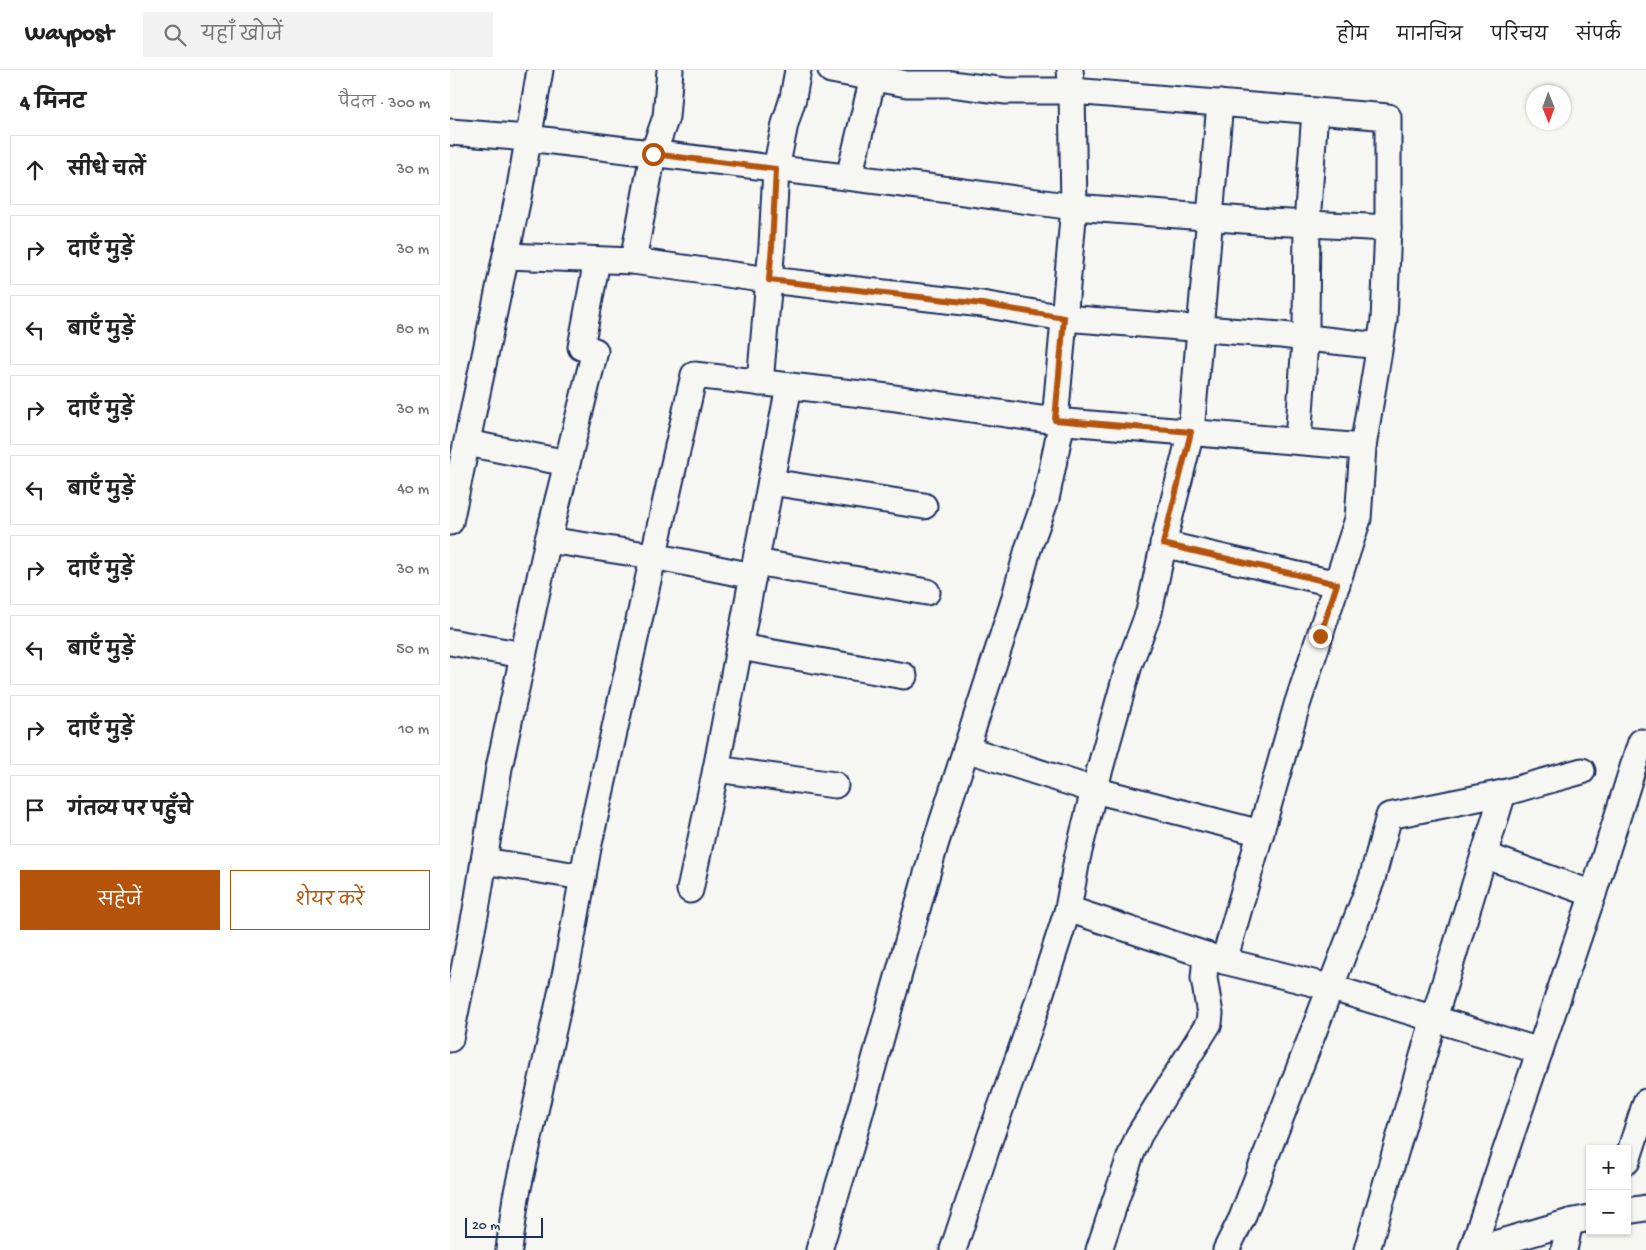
<!DOCTYPE html>
<html lang="hi">
<head>
<meta charset="utf-8">
<style>
  :root { --surface:#fff; --page:#f2f2f2; --text:#222; --muted:#767676; --line:#e0e0e0; --accent:#b45309 }
  body { margin:0; font-family:"Gochi Hand","Playpen Sans Deva",sans-serif; background:var(--page); color:var(--text) }
  .controls { position:absolute; right:15px; bottom:15px; display:grid; overflow:hidden; border-radius:0px; box-shadow:0 1px 4px #0004 }
  .controls button { width:45px; height:45px; display:grid; place-items:center; padding:0; border:0; border-bottom:1px solid var(--line); background:var(--surface); color:var(--text); font:25px sans-serif }
  .compass { position:absolute; left:1076px; top:15px; width:45px; height:45px; border-radius:50%; background:var(--surface); box-shadow:0 1px 4px #0004; rotate:179deg }
  .scale { position:absolute; left:15px; bottom:12px; width:78px; box-sizing:border-box; padding-left:5px; border:2px solid #1b2f5e; border-top:0; font-size:14px; line-height:18px; white-space:nowrap; color:#1b2f5e; -webkit-text-stroke:4px #f6f6f2; paint-order:stroke }
  .stop { position:absolute; width:15px; height:15px; margin:-11px; border:4px solid #b45309; border-radius:50%; background:#fff }
  .stop.end { background:#b45309; border-color:#fff; box-shadow:0 1px 5px #0008 }
  .list { margin:0; padding:0; list-style:none }
  h2 { display:flex; justify-content:space-between; align-items:center; height:65px; margin:0; padding:0 20px; font-size:21px }
  h2 small { font-size:16px; font-weight:400; color:var(--muted) }
  .list li { display:grid; grid-template-columns:32px 1fr auto; gap:15px; align-items:center; box-sizing:border-box; height:70px; margin:0 10px 10px; padding:0 10px; border:1px solid var(--line); border-radius:0px }
  .list b { display:block; font-size:19px; white-space:nowrap }
  .list em { font-size:16px; font-style:normal; color:var(--muted) }
  .actions { display:flex; gap:10px; padding:15px 20px }
  .actions a { flex:1; padding:11px 0; border:1px solid var(--accent); border-radius:0px; text-align:center; font-size:18px; color:var(--accent) }
  .actions .main { background:var(--accent); color:#fff }
  .icon { flex:none; width:28px; height:28px; fill:none; stroke:currentColor; stroke-width:2; stroke-linecap:round; stroke-linejoin:round }
  .map { position:relative; flex:none; width:1196px; height:1180px; overflow:hidden }
  header { display:flex; align-items:center; gap:30px; box-sizing:border-box; height:70px; padding:0 25px; background:var(--surface); border-bottom:1px solid var(--line) }
  header strong { font-size:24px }
  nav { display:flex; gap:28px; margin-inline-start:auto; font-size:18px }
  .search { width:350px; height:45px; background:var(--page); display:flex; align-items:center; gap:12px; box-sizing:border-box; padding:0 18px; border-radius:0px; color:var(--muted); font-size:19px }
  main { display:flex }
  aside { flex:1; background:var(--surface) }
  .map>svg:first-child { display:block }
</style>
</head>
<body>
<header>
<strong>Waypost</strong>
<div class="search"><svg class="icon" aria-label="search" viewBox="0 0 24 24"><circle cx="10" cy="10" r="6"/><path d="M15 15l6 6"/></svg>यहाँ खोजें</div>
<nav><a>होम</a><a>मानचित्र</a><a>परिचय</a><a>संपर्क</a></nav>
</header>
<main>
<aside>
<h2>4 मिनट<small>पैदल · 300 m</small></h2>
<ul class="list">
<li><svg class="icon" aria-label="ahead" viewBox="0 0 24 24"><path d="M12 20V5M6 11l6-6 6 6"/></svg><div><b>सीधे चलें</b></div><em>30 m</em></li>
<li><svg class="icon" aria-label="right" viewBox="0 0 24 24"><path d="M7 20v-9h11M14 6l5 5-5 5"/></svg><div><b>दाएँ मुड़ें</b></div><em>30 m</em></li>
<li><svg class="icon" aria-label="left" viewBox="0 0 24 24"><path d="M17 20v-9H6M10 6l-5 5 5 5"/></svg><div><b>बाएँ मुड़ें</b></div><em>80 m</em></li>
<li><svg class="icon" aria-label="right" viewBox="0 0 24 24"><path d="M7 20v-9h11M14 6l5 5-5 5"/></svg><div><b>दाएँ मुड़ें</b></div><em>30 m</em></li>
<li><svg class="icon" aria-label="left" viewBox="0 0 24 24"><path d="M17 20v-9H6M10 6l-5 5 5 5"/></svg><div><b>बाएँ मुड़ें</b></div><em>40 m</em></li>
<li><svg class="icon" aria-label="right" viewBox="0 0 24 24"><path d="M7 20v-9h11M14 6l5 5-5 5"/></svg><div><b>दाएँ मुड़ें</b></div><em>30 m</em></li>
<li><svg class="icon" aria-label="left" viewBox="0 0 24 24"><path d="M17 20v-9H6M10 6l-5 5 5 5"/></svg><div><b>बाएँ मुड़ें</b></div><em>50 m</em></li>
<li><svg class="icon" aria-label="right" viewBox="0 0 24 24"><path d="M7 20v-9h11M14 6l5 5-5 5"/></svg><div><b>दाएँ मुड़ें</b></div><em>10 m</em></li>
<li><svg class="icon" aria-label="arrive" viewBox="0 0 24 24"><path d="M6 21V4h12l-3 4 3 4H6"/></svg><div><b>गंतव्य पर पहुँचे</b></div></li>
</ul>
<div class="actions"><a class="main">सहेजें</a><a>शेयर करें</a></div>
</aside>
<div class="map">
<svg width="1196" height="1180" viewBox="0 0 1196 1180">
  <rect width="100%" height="100%" fill="#f6f6f2"/>
  <filter id="ink" filterUnits="userSpaceOnUse"><feTurbulence type="fractalNoise" baseFrequency=".02" numOctaves="2"/><feDisplacementMap in="SourceGraphic" scale="10" xChannelSelector="R" yChannelSelector="G"/><feConvolveMatrix kernelMatrix="1 2 1 2 8 2 1 2 1" color-interpolation-filters="sRGB"/></filter>
  <g filter="url(#ink)">
    <g fill="none" stroke-linecap="round" stroke-linejoin="round">
      <defs>
        <g id="street">
          <path d="M381 0 457 14H501L556 21H622L620 0"/>
          <path d="M622 21 938 47V158L934 250 913 377 605 351 624 137Z"/>
          <path d="M0 62 78 68 477 117 624 137 820 152 938 158"/>
          <path d="M399 107 423 8"/>
          <path d="M56 186 183 191 319 210 532 234 614 248 831 265 929 276"/>
          <path d="M183 191 203 84 216 47 220 0"/>
          <path d="M310 313 322 175 326 99 335 54 343 28 348 0"/>
          <path d="M848 371 856 257 857 154 865 41"/>
          <path d="M17 373 117 393"/>
          <path d="M321 412 474 436"/>
          <path d="M0 452 69 123 90 0"/>
          <path d="M98 470 203 486 303 506"/>
          <path d="M713 474 887 514"/>
          <path d="M306 492 477 522"/>
          <path d="M0 572 73 585"/>
          <path d="M290 577 454 606"/>
          <path d="M516 679 644 720 811 763"/>
          <path d="M266 699 385 715"/>
          <path d="M1034 785 1143 824"/>
          <path d="M34 791 133 807"/>
          <path d="M240 820 266 699 339 316"/>
          <path d="M618 839 774 891 847 635 908 449 913 377"/>
          <path d="M774 891 879 917 1090 981"/>
          <path d="M0 969 26 840 49 698 98 470 145 281 131 277 147 190"/>
          <path d="M1177 1091 1196 1032"/>
          <path d="M1177 1141 1196 1138"/>
          <path d="M59 1180 66 1127 116 901 138 778 244 305 438 327 605 351"/>
          <path d="M369 1180 401 1075 485 775 563 534 578 479 596 429 612 351"/>
          <path d="M503 1180 540 1068 584 944 618 839 627 789 644 720 679 595 699 542 717 458 741 362 770 33"/>
          <path d="M649 1180 680 1087 689 1065 759 953 760 944 754 908 756 885"/>
          <path d="M776 1180 792 1148 922 809 939 746 1053 723"/>
          <path d="M917 1180 984 948 1053 723 1132 701"/>
          <path d="M1022 1180 1143 824 1191 672"/>
          <path d="M1024 1180 1120 1152 1140 1148"/>
          <path d="M1114 1180 1120 1152"/>
        </g>
      </defs>
      <!-- street casing -->
      <use href="#street" stroke="#1b2f5e" stroke-width="29"/>
      <!-- street -->
      <use href="#street" stroke="#f6f6f2" stroke-width="25"/>
    </g>
  </g>
  <g fill="none" stroke-linecap="round" stroke-linejoin="round" filter="url(#ink)">
    <!-- route -->
    <path stroke="#b45309" stroke-width="6" d="M203 84 326 99 322 176 319 210 532 234 614 248 605 350 741 362 713 474 887 514 870 566"/>
  </g>
</svg>
<div class="controls">
<button>+</button>
<button>−</button>
</div>
<svg class="compass" viewBox="-18 -18 36 36"><path d="M0-13l5 13h-10z" fill="#e53935"/><path d="M0 13l5-13h-10z" fill="#767676"/></svg>
<div class="scale">20 m</div>
<div class="stop" style="left:203px;top:84px"></div>
<div class="stop end" style="left:870px;top:566px"></div>
</div>
</main>
</body>
</html>
